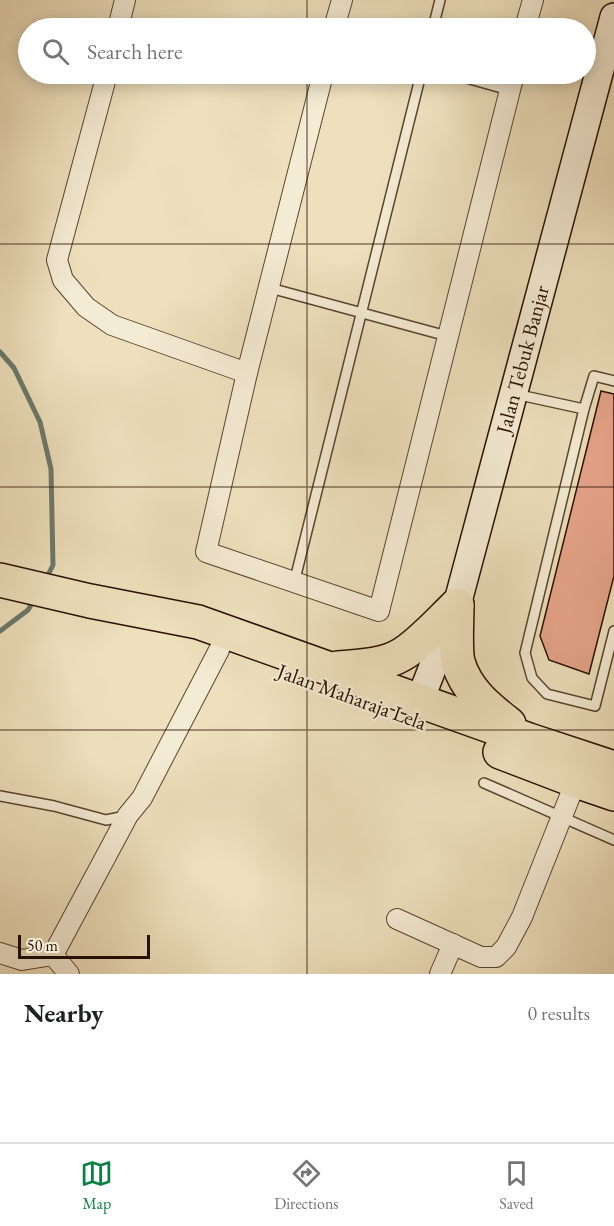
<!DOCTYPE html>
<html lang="en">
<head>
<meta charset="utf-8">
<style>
  :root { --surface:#fff; --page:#f2f2f2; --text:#202124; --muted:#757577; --line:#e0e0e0; --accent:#0b8043 }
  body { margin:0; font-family:"EB Garamond",serif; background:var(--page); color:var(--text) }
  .scale { position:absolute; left:18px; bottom:15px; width:132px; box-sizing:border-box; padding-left:6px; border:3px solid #291100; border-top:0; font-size:16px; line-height:21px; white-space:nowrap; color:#291100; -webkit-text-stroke:4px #f4ebd4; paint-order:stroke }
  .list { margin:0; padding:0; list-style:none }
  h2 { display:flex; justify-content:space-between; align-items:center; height:78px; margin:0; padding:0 24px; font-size:26px }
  h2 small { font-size:20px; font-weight:400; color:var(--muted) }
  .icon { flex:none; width:33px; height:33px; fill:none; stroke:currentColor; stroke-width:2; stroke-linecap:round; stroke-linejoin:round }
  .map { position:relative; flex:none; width:614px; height:974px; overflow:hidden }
  .search { position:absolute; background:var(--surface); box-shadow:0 3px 15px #0003; left:18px; right:18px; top:18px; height:66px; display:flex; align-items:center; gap:15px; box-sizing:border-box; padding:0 21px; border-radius:33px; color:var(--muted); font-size:22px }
  .sheet { height:168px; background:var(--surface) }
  nav { display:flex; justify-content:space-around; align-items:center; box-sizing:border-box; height:84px; border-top:2px solid var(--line); background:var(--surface); font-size:16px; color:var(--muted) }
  nav a { display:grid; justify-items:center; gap:3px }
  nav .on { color:var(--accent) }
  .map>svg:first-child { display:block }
</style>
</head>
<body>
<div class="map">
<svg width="614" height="974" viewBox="0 0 614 974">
  <rect width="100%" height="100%" fill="#eee0bd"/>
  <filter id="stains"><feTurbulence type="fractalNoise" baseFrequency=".00333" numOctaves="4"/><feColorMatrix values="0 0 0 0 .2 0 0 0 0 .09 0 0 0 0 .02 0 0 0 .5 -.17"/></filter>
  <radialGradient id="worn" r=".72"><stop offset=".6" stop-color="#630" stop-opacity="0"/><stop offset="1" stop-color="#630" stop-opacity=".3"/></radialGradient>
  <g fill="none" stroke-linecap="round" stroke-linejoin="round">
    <!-- stream -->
    <g stroke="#6c786a" stroke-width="5">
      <path d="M0 352 14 368 40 422 51 469 53 565 46 579"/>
      <path d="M0 631 28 610 34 600"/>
    </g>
  </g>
  <!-- building -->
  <path fill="#e5a389" stroke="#291100" stroke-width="1.5" d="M601 391 614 394V576L589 674 549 660 540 636Z"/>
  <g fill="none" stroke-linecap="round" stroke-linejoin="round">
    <defs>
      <g id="lane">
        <path d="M433 28 440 0"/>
        <path d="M452 74 509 90"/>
        <path d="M270 288 447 336"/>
        <path d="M515 394 584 409 525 653 532 678 547 694 595 706 614 631"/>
        <path d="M584 409 594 376 614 381"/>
        <path d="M294 583 421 74"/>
        <path d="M484 783 614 840"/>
        <path d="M0 796 54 806 106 820 126 816"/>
      </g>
      <g id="street">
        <path d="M118 28 125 0"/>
        <path d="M334 28 342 0"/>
        <path d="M525 28 533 0"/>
        <path d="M107 74 57 260 63 280 86 307 112 325 247 373"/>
        <path d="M323 74 247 373 206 552 379 611 514 74"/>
        <path d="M397 919 481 957H496L506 947 522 917 576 781"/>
        <path d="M0 953 22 960 53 955 69 974"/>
        <path d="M53 955 128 815 142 798 219 650"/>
        <path d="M440 974 453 944"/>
      </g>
      <g id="secondary">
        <path id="s1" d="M420 700 457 605 614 17"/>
      </g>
      <g id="highway">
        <path d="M0 580 90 601 198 622 529 740 614 768"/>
        <path d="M457 605C457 620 455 649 458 662 466 690 487 707 509 724"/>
        <path d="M338 668C359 666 382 666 401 655 419 645 442 619 457 605"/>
        <path d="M500 752 576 781 614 794"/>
      </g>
    </defs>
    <!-- lane casing -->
    <use href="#lane" stroke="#5a452f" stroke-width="12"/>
    <!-- street casing -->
    <use href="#street" stroke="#5a452f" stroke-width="22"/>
    <!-- secondary casing -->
    <use href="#secondary" stroke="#291100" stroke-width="30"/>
    <!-- highway casing -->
    <use href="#highway" stroke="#291100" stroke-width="36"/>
    <!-- lane -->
    <use href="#lane" stroke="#f4ebd4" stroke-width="9"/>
    <!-- street -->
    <use href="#street" stroke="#f4ebd4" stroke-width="20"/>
    <!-- secondary -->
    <use href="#secondary" stroke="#f4ebd4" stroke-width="27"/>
    <!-- highway -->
    <use href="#highway" stroke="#eee0bd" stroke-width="33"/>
  </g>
  <!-- grid -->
  <path fill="none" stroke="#291100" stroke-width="1.5" stroke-opacity="0.55" d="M307 0V28M307 74V974M0 244H614M0 487H614M0 730H614"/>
  <g text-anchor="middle" stroke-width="4.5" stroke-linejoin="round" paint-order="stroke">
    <!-- street labels -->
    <g font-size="21" fill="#291100" stroke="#f4ebd4">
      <text dy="7" stroke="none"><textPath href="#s1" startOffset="356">Jalan Tebuk Banjar</textPath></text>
      <text transform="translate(352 697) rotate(20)" y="7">Jalan Maharaja Lela</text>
    </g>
  </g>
  <rect width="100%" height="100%" filter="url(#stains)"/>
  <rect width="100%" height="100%" fill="url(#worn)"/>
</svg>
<div class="scale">50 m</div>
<div class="search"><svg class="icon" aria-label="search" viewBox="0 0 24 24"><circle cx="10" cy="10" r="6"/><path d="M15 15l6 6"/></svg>Search here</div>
</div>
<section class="sheet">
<h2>Nearby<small>0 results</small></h2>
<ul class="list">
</ul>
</section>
<nav>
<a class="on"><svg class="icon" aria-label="map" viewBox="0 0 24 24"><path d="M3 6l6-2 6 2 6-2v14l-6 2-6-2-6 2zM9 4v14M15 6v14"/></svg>Map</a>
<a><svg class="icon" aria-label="directions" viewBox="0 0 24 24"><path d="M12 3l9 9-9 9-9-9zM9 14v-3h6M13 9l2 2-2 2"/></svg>Directions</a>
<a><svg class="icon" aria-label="saved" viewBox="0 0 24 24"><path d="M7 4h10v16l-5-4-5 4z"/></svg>Saved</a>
</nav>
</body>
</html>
